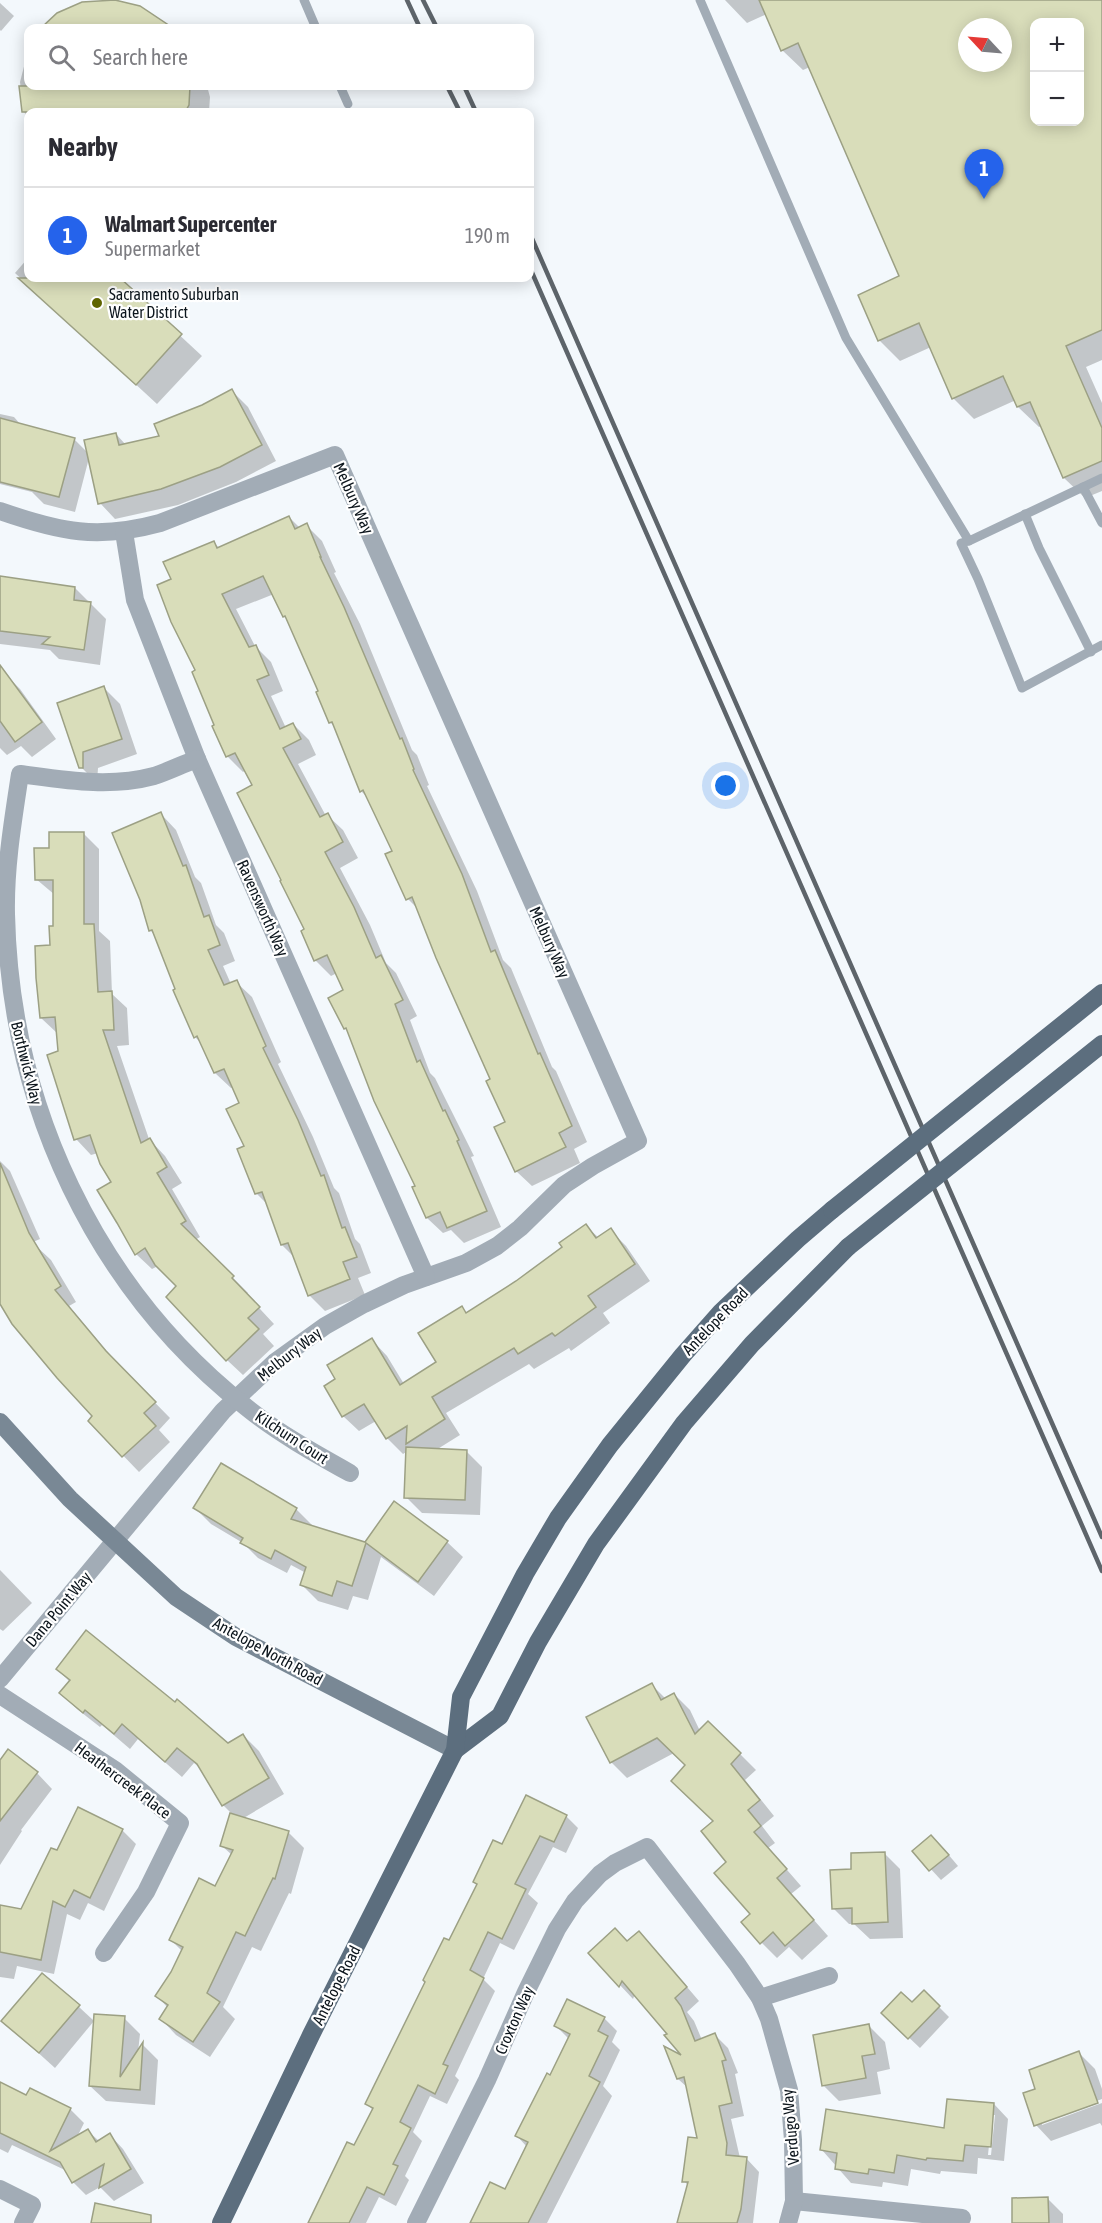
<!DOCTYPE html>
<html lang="en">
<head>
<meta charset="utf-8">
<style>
  :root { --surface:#fff; --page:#f7f7f7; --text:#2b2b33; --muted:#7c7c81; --line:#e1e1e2; --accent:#2563eb }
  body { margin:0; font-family:"Asap Condensed",sans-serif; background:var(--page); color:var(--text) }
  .controls { position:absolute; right:18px; top:18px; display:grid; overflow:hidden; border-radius:12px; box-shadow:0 3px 15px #0003 }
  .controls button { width:54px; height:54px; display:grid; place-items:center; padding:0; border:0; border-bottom:2px solid var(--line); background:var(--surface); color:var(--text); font:30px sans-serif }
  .compass { position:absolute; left:958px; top:18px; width:54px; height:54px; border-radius:50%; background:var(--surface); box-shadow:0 3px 15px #0003; rotate:296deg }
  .you { position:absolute; left:726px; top:786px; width:21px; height:21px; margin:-15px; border:4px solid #fff; border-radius:50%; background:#1a73e8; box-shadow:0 0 0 9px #1a73e833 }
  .badge { display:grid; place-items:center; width:39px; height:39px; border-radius:50%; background:var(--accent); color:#fff; font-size:20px; font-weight:700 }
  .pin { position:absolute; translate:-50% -50px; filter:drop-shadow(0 2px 3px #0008) }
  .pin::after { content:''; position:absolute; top:32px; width:21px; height:18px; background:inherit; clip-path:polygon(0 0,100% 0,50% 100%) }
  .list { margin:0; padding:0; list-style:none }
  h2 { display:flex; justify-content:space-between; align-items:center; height:78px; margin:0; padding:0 24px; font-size:26px }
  h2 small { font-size:20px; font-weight:400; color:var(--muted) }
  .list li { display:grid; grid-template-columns:39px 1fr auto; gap:18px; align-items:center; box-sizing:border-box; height:96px; padding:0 24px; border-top:2px solid var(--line) }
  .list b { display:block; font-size:22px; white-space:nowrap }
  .list p { margin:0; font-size:20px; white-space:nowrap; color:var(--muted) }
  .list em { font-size:20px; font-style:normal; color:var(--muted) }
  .icon { flex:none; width:33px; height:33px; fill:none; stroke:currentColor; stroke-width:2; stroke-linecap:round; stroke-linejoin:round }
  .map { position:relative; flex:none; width:1102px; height:2223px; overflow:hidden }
  .search { position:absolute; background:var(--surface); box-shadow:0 3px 15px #0003; left:24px; top:24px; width:510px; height:66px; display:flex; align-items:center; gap:15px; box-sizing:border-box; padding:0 21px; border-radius:12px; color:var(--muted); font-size:22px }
  .panel { position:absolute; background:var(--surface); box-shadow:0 3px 15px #0003; left:24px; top:108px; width:510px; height:174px; border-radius:12px }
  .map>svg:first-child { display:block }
</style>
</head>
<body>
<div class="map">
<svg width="1102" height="2223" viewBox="0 0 1102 2223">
  <rect width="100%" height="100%" fill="#f3f8fc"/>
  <!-- shadow -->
  <g fill="#0003" fill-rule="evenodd">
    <path d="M725 0H1102V360L1086 367 1102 403V491L1085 498 1064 478 1042 426 1039 427 1018 407 1016 400 974 419 953 398 931 347 900 361 879 340 901 277 810 67 803 70 782 50 767 14 747 23ZM1034 22H1080V122H1034ZM967 27H1003V63H967Z"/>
    <path d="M0 3 14 16 1 31 0 30Z"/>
    <path d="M58 14 164 24 168 28H43Z"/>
    <path d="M28 51V86H207L210 97 209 112H28V120L23 109 20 82Z"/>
    <path d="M28 258V278H118L202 356 157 404 15 273Z"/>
    <path d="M232 391 248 407 276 461 236 482 178 505 115 519 100 503 89 458 75 512 44 504 32 492 0 484V414L14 417 21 425 74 439 88 453 116 434 126 445 161 437 203 407Z"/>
    <path d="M289 517 300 528 306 525 322 541 336 572 334 573 360 624 412 750 417 755 429 785 427 786 477 891 503 960 511 968 552 1067 556 1071 587 1142 574 1149 580 1163 532 1186 516 1171 507 1123 492 1080 419 910 408 899 394 852 368 798 361 791 336 728 330 722 320 692 288 620 274 594 236 609 255 646 271 662 283 691 271 696 286 728 293 724 309 740 316 755 298 764 326 816 327 815 343 830 358 858 340 868 370 925 386 963 396 973 417 1016 410 1020 430 1073 435 1078 474 1156 471 1157 501 1227 464 1243 451 1230 443 1233 427 1218 414 1188 417 1187 349 1033 345 1028V991L337 973 331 976 315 960 254 785 246 770 243 772 227 756 197 671 173 580 214 542 219 548Z"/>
    <path d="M0 578 75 588 106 619 100 665 59 659 50 650 0 644Z"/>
    <path d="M4 673 20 689 56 739 32 757 21 746 7 755 0 748V676Z"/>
    <path d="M104 688 120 704 137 754 98 768 97 783 81 767 59 704Z"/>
    <path d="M161 814 176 830 195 877 201 883 216 925 224 933 235 961 223 966 231 984 236 982 252 997 281 1062 278 1064 313 1137 334 1188 339 1193 355 1239 360 1244 371 1273 358 1278 365 1295 325 1311 309 1295 294 1257 282 1245 268 1205 257 1194 239 1150 246 1147 241 1103 234 1087 231 1088 215 1073 203 1045 195 1037 156 936 150 930Z"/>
    <path d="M83 833 99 849V931L110 941 112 994 127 1008 129 1045 117 1046 149 1139 165 1156 182 1183 172 1189 200 1237 195 1240 248 1293 246 1294 274 1324 263 1334 274 1346 243 1375 227 1360 178 1286 158 1266 152 1269 136 1254 113 1182 98 1153 91 1155 76 1139 57 1033 41 1018 54 927 55 895 36 879 50 849Z"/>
    <path d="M0 1161 10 1171 40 1239 0 1256Z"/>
    <path d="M586 1226 599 1238 610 1230 626 1246 650 1281 603 1313 610 1323 571 1351 569 1348 534 1369 529 1364 446 1413 460 1435 436 1450 466 1451 482 1467 480 1515 422 1513 406 1497 408 1451 403 1454 387 1438 376 1421 359 1431 343 1416 337 1379 372 1340 387 1356 404 1384 438 1363 462 1308 468 1314 516 1283 564 1247Z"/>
    <path d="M35 1245 51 1260 76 1302 69 1306 122 1369 170 1418 159 1430 170 1442 139 1472 90 1421 95 1416 0 1301V1266Z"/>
    <path d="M395 1503 447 1542 463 1557 434 1596 381 1557 368 1600 353 1596 348 1610 318 1601 302 1585 306 1573 291 1565 287 1573 258 1558 243 1543 211 1524 195 1508 296 1509 312 1525 311 1527 365 1544Z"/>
    <path d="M0 1570 32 1603 3 1631 0 1629Z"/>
    <path d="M57 1669 228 1744 243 1735 259 1751 284 1794 242 1819 288 1832 304 1848 291 1894 289 1893 261 1951 252 1947 223 2007 235 2019 210 2057 176 2035 161 2019 168 2008 157 1996 172 1973 183 1952 170 1939 216 1888 232 1855 222 1846 231 1813 223 1805 201 1769 194 1763 182 1777 138 1739 130 1749 102 1725 100 1727 77 1709 61 1693 70 1682Z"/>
    <path d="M652 1685 666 1699 674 1694 690 1710 700 1731 740 1754 756 1770 745 1780 774 1816 762 1826 775 1843 768 1848 801 1886 791 1894 828 1936 802 1960 789 1947 777 1958 761 1942 752 1915 728 1863 715 1821 687 1766 674 1753 627 1778 611 1762Z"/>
    <path d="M0 1762 37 1773 52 1789 21 1830 22 1831 0 1865Z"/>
    <path d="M566 1816 578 1828 566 1853 553 1847 528 1894 538 1903 514 1950 500 1943 483 1979 495 1991 455 2076 459 2080 447 2104 430 2096 413 2132 422 2141 405 2176 409 2180 396 2206 379 2197 366 2223H309L354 2147 373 2110 367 2104 450 1942 502 1846Z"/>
    <path d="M122 1830 136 1844 104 1911 88 1903 80 1920 67 1914 54 1974 17 1966 14 1979 0 1977V1907L22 1911 57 1852Z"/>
    <path d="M942 1847 958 1866 941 1880 914 1851Z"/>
    <path d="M884 1853 900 1869 903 1938 870 1939 854 1924H849L833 1908 853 1870Z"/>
    <path d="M628 1943 652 1946 699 2001 687 2012 694 2021 702 2040 715 2035 728 2048 738 2073 735 2074 744 2116 731 2119 740 2158H746L759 2172 753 2223H679L689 2186 684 2181 699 2139 688 2088 678 2079 687 2059 635 1994 633 1999 590 1953Z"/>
    <path d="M924 1992 949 2017 920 2048 883 2013 912 2004Z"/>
    <path d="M78 2006 94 2021 55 2068 3 2021Z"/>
    <path d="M124 2018 140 2034 138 2052 143 2045 158 2060 155 2105 106 2101 90 2086Z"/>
    <path d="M604 2018 617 2031 612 2042 620 2050 603 2086 612 2096 547 2223H470L506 2191 527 2147 517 2136 551 2077 569 2039 556 2026Z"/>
    <path d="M869 2026 885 2042 890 2069 877 2072 881 2094 839 2101 824 2086Z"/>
    <path d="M1079 2053 1095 2069 1102 2089V2099L1042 2121V2125L1102 2103V2126L1100 2123 1051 2141 1036 2125 1037 2089Z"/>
    <path d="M0 2084 27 2097 70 2109 84 2123 77 2137 88 2131 99 2141 110 2135 123 2149 144 2183 114 2201 100 2187 86 2195 73 2182 67 2171 12 2145 8 2153 0 2149Z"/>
    <path d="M994 2104 1008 2119 1004 2161 978 2158 977 2174 941 2171 940 2174 911 2169 908 2186 883 2182 882 2187 851 2183 822 2150 945 2130ZM992 2115H995L991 2155H988Z"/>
    <path d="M1047 2198 1063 2214V2223H1014Z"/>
  </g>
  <!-- building -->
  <g fill="#d9ddba" stroke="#9ca084" stroke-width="1.5" fill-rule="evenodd">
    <path d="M115 0 140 6 173 28H41L57 13 82 2Z"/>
    <path d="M759 0H1102V330L1066 346 1102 428V461L1063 478 1030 402 1017 407 1003 376 952 399 919 323 878 341 858 295 899 276 798 43 781 51ZM1035 22H1080V122H1035ZM967 27H1003V63H967Z"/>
    <path d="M19 86H190L189 105 185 112H22Z"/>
    <path d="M18 278H120L182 334 136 385Z"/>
    <path d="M232 389 262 445 220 467 161 489 98 504 84 440 116 433 119 445 159 436 154 424 202 405Z"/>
    <path d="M0 418 75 438 59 497 0 482Z"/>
    <path d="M289 516 295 529 307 523 321 557H320L344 607 400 739 402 738 414 769 413 770 462 874 491 952 495 950 538 1054 540 1053 572 1126 559 1133 566 1147 515 1172 494 1127 505 1122 486 1081 490 1079 436 958 412 897 406 900 385 854 392 851 363 790 360 792 332 722 329 723 316 692 318 691 285 616 283 617 263 576 222 594 249 647 256 645 269 675 257 680 280 729 293 723 301 739 283 748 320 817 328 813 343 842 325 852 354 907 376 958 381 955 403 1000 395 1004 417 1062 420 1060 443 1111 445 1110 459 1140 457 1141 487 1211 447 1228 440 1212 426 1218 412 1187 415 1186 374 1101 346 1028 344 1029 328 998 343 990 327 955 314 961 301 931 304 929 280 881 281 880 237 793 252 785 235 753 226 757 212 726 214 725 192 672 195 670 171 622 157 585 171 579 163 562 214 541 217 548Z"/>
    <path d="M0 576 75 587 74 600 91 602 84 650 42 644 50 637 0 631Z"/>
    <path d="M0 665 42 722 15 742 0 721Z"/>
    <path d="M104 686 122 739 83 752V768H79L57 703Z"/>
    <path d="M161 812 183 866 186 865 204 917 209 915 220 945 208 950 224 985 237 980 266 1046 263 1048 298 1120 321 1176 324 1175 342 1228 345 1227 357 1257 343 1262 350 1279 308 1296 288 1243 281 1245 262 1192 255 1194 237 1149 244 1146 226 1109 239 1103 224 1069 214 1073 197 1036 194 1038 173 990 175 989 152 930 149 931 140 900 112 833Z"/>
    <path d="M49 832H84V924H94L98 992 112 991 114 1030H103L141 1143 150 1138 167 1167 157 1173 186 1221 181 1224 234 1276 232 1278 260 1307 248 1318 259 1329 226 1361 166 1297 176 1286 155 1265 145 1248 135 1255 117 1223 97 1190 111 1182 100 1164 90 1135 74 1140 47 1055 58 1051 55 1017 40 1018 36 978 35 946 50 945 49 926H53V880H35L34 848H49Z"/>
    <path d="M0 1163 29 1233 61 1286 55 1290 106 1351 156 1402 144 1413 156 1426 122 1457 88 1421 92 1416 57 1378 12 1324 0 1304Z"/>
    <path d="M586 1224 596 1238 611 1228 635 1264 588 1296 596 1307 555 1336 552 1333 518 1354 514 1348 432 1397 445 1419 406 1444 407 1426 386 1439 364 1404 342 1417 324 1386 335 1379 327 1365 372 1338 400 1385 436 1362 418 1333 462 1306 466 1313 516 1281 562 1247 559 1243Z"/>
    <path d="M406 1447 467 1450 465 1500 404 1498Z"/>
    <path d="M221 1463 297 1508 291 1519 365 1542 394 1501 448 1541 418 1582 366 1543 352 1586 337 1581 332 1596 300 1585 306 1567 275 1550 271 1559 240 1543 243 1538 193 1508Z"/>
    <path d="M86 1630 175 1702 177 1699 228 1743 243 1734 269 1778 222 1806 197 1764 177 1748 165 1762 122 1724 114 1734 85 1710 83 1713 59 1693 70 1680 56 1669Z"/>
    <path d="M652 1683 661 1700 674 1693 695 1734 708 1721 741 1753 731 1764 760 1800 748 1810 761 1826 754 1832 787 1869 777 1878 814 1920 785 1946 773 1932 760 1944 741 1922 750 1914 714 1873 726 1862 701 1831 713 1821 671 1781 685 1765 657 1738 610 1763 586 1717Z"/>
    <path d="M8 1749 38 1772 0 1821V1760Z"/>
    <path d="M526 1795 567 1815 554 1842 540 1836 515 1884 526 1889 502 1939 488 1932 470 1970 484 1978 443 2064 448 2066 435 2094 418 2085 400 2122 411 2128 393 2164 398 2166 384 2195 367 2187 349 2223H308L347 2142 354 2145 373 2108 365 2104 425 1982 423 1980 444 1938 449 1940 477 1884 473 1882 493 1840 502 1844Z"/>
    <path d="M78 1807 123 1829 90 1898 74 1890 65 1907 53 1901 41 1960 0 1952V1905L21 1909 51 1848 57 1850Z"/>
    <path d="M230 1813 289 1831 275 1879 273 1878 245 1936 236 1932 207 1993 220 2002 193 2042 159 2019 168 2005 155 1996 171 1972 183 1947 169 1940 199 1878 215 1886 233 1850 220 1846Z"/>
    <path d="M931 1835 949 1855 929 1871 912 1851Z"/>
    <path d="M885 1852 888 1922 852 1924V1908L832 1909 830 1870 851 1869V1853Z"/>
    <path d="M615 1928 627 1941 639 1931 687 1987 675 1998 681 2006 695 2041 715 2033 726 2060 722 2061 732 2103 719 2106 727 2143 726 2155 747 2157 741 2209 737 2223H677L688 2182H682L688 2137 697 2138 684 2077 677 2079 664 2046 681 2055 664 2035 667 2034 622 1981 619 1987 588 1953Z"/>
    <path d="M42 1973 80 2005 39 2053 1 2021Z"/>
    <path d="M924 1990 940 2006 908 2039 881 2013 901 1992 912 2002Z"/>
    <path d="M567 1999 605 2017 598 2031 608 2036 589 2076 600 2082 528 2223H470L490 2182 505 2189 528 2142 515 2136 547 2073 550 2075 570 2034 554 2026Z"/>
    <path d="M94 2014 125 2016 120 2077 143 2042 140 2090 89 2086Z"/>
    <path d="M869 2024 875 2054 862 2056 866 2078 822 2086 813 2035Z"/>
    <path d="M1079 2051 1098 2103 1034 2126 1023 2093 1035 2089 1029 2070Z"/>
    <path d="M0 2082 26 2095 30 2088 71 2108 50 2151 88 2129 96 2142 110 2133 131 2169 99 2188 104 2164 72 2183 60 2162 0 2133Z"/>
    <path d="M947 2099 994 2103 991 2147 965 2145 963 2161 927 2158 926 2160 897 2155 894 2173 869 2169 868 2174 835 2169 837 2153 820 2150 826 2109 944 2128Z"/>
    <path d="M1048 2197 1049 2223H1012V2198Z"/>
    <path d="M95 2203 151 2215V2223H91Z"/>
  </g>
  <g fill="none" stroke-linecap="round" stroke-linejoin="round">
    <!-- lane -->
    <g stroke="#a2acb6" stroke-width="9">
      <path d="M304 0 316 28"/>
      <path d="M700 0 846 338 969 541"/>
      <path d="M340 86 348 104"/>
      <path d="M1102 478 969 541 961 543 978 579 1022 688 1102 645"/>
      <path d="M1083 487 1102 523"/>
      <path d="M1025 514 1039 548 1091 652"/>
    </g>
    <!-- street -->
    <g stroke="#a2acb6" stroke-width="18">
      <path d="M0 511C60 532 98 540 160 523L335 455 638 1141 593 1166 564 1185 520 1228 497 1246 466 1263 404 1285 364 1304 325 1326 275 1362 223 1411 0 1679"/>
      <path d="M124 532 135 600 197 759 426 1277"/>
      <path d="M197 759C183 764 169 771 154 776 109 788 65 780 20 774 13 820 5 867 6 914 10 1105 95 1288 246 1407 278 1433 314 1453 350 1473"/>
      <path d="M0 1695 115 1770 180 1823 146 1892 104 1953"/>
      <path d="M760 1998 829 1976"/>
      <path d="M0 2189 32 2205 23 2223"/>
      <path d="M794 2201 962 2218"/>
      <path d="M416 2223 487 2080 526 1992 557 1929 575 1901 600 1874 615 1863 647 1847 737 1964 760 1998 769 2019 789 2090 793 2140 794 2201 788 2223"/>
    </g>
    <!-- secondary -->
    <path stroke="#798895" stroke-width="18" d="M0 1422 70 1499 176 1597 236 1637 455 1750"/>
    <!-- primary -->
    <g stroke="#5c6e7e" stroke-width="18">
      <path d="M455 1750 500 1716 538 1642 596 1544 684 1423 752 1344 848 1247"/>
      <path d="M221 2223 311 2035 455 1750 461 1697 525 1574 558 1518 610 1445 683 1355 721 1312 762 1273 798 1239 832 1210"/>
    </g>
    <!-- rail -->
    <g stroke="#5d646a" stroke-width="4.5">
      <path d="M407 0 420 28"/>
      <path d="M423 0 437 28"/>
      <path d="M447 86 460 112"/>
      <path d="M464 86 476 112"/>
      <path d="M530 234 1102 1537"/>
      <path d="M530 268 1102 1571"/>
    </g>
    <!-- primary-bridge -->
    <g stroke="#5c6e7e" stroke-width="18">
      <path d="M832 1210 1102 993"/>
      <path d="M848 1247 1102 1044"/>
    </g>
  </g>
  <!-- markers -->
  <circle fill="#5f6501" stroke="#fff" stroke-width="2" cx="97" cy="303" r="6"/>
  <g text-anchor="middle" stroke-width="4.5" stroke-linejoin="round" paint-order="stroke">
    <!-- poi labels -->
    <g font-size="16" fill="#0c151c" stroke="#fff" text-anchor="start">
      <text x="109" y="300">Sacramento Suburban<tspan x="109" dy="18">Water District</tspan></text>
    </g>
    <!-- street labels -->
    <g font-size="16" fill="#0c151c" stroke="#fff">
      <text transform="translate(354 498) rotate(66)" y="6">Melbury Way</text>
      <text transform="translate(263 908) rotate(66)" y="6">Ravensworth Way</text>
      <text transform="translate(550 942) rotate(66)" y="6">Melbury Way</text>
      <text transform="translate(27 1063) rotate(76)" y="6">Borthwick Way</text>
      <text transform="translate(715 1321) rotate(-46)" y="6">Antelope Road</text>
      <text transform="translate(289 1354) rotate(-38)" y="6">Melbury Way</text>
      <text transform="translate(292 1437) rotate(33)" y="6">Kilchurn Court</text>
      <text transform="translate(58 1609) rotate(-50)" y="6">Dana Point Way</text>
      <text transform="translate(268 1651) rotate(29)" y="6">Antelope North Road</text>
      <text transform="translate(123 1780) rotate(37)" y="6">Heathercreek Place</text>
      <text transform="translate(336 1985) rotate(-63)" y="6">Antelope Road</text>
      <text transform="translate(514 2020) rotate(-66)" y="6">Croxton Way</text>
      <text transform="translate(790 2127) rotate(-95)" y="6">Verdugo Way</text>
    </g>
  </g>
</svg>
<div class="controls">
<button>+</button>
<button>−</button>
</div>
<svg class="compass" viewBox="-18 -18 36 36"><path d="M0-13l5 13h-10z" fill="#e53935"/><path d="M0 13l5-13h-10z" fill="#7c7c81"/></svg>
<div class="you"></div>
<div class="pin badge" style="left:984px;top:199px">1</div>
<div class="search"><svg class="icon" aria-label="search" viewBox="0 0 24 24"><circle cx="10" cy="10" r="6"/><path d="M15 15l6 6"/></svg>Search here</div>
<section class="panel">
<h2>Nearby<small></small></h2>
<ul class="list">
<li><span class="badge">1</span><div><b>Walmart Supercenter</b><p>Supermarket</p></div><em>190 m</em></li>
</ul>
</section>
</div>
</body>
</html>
